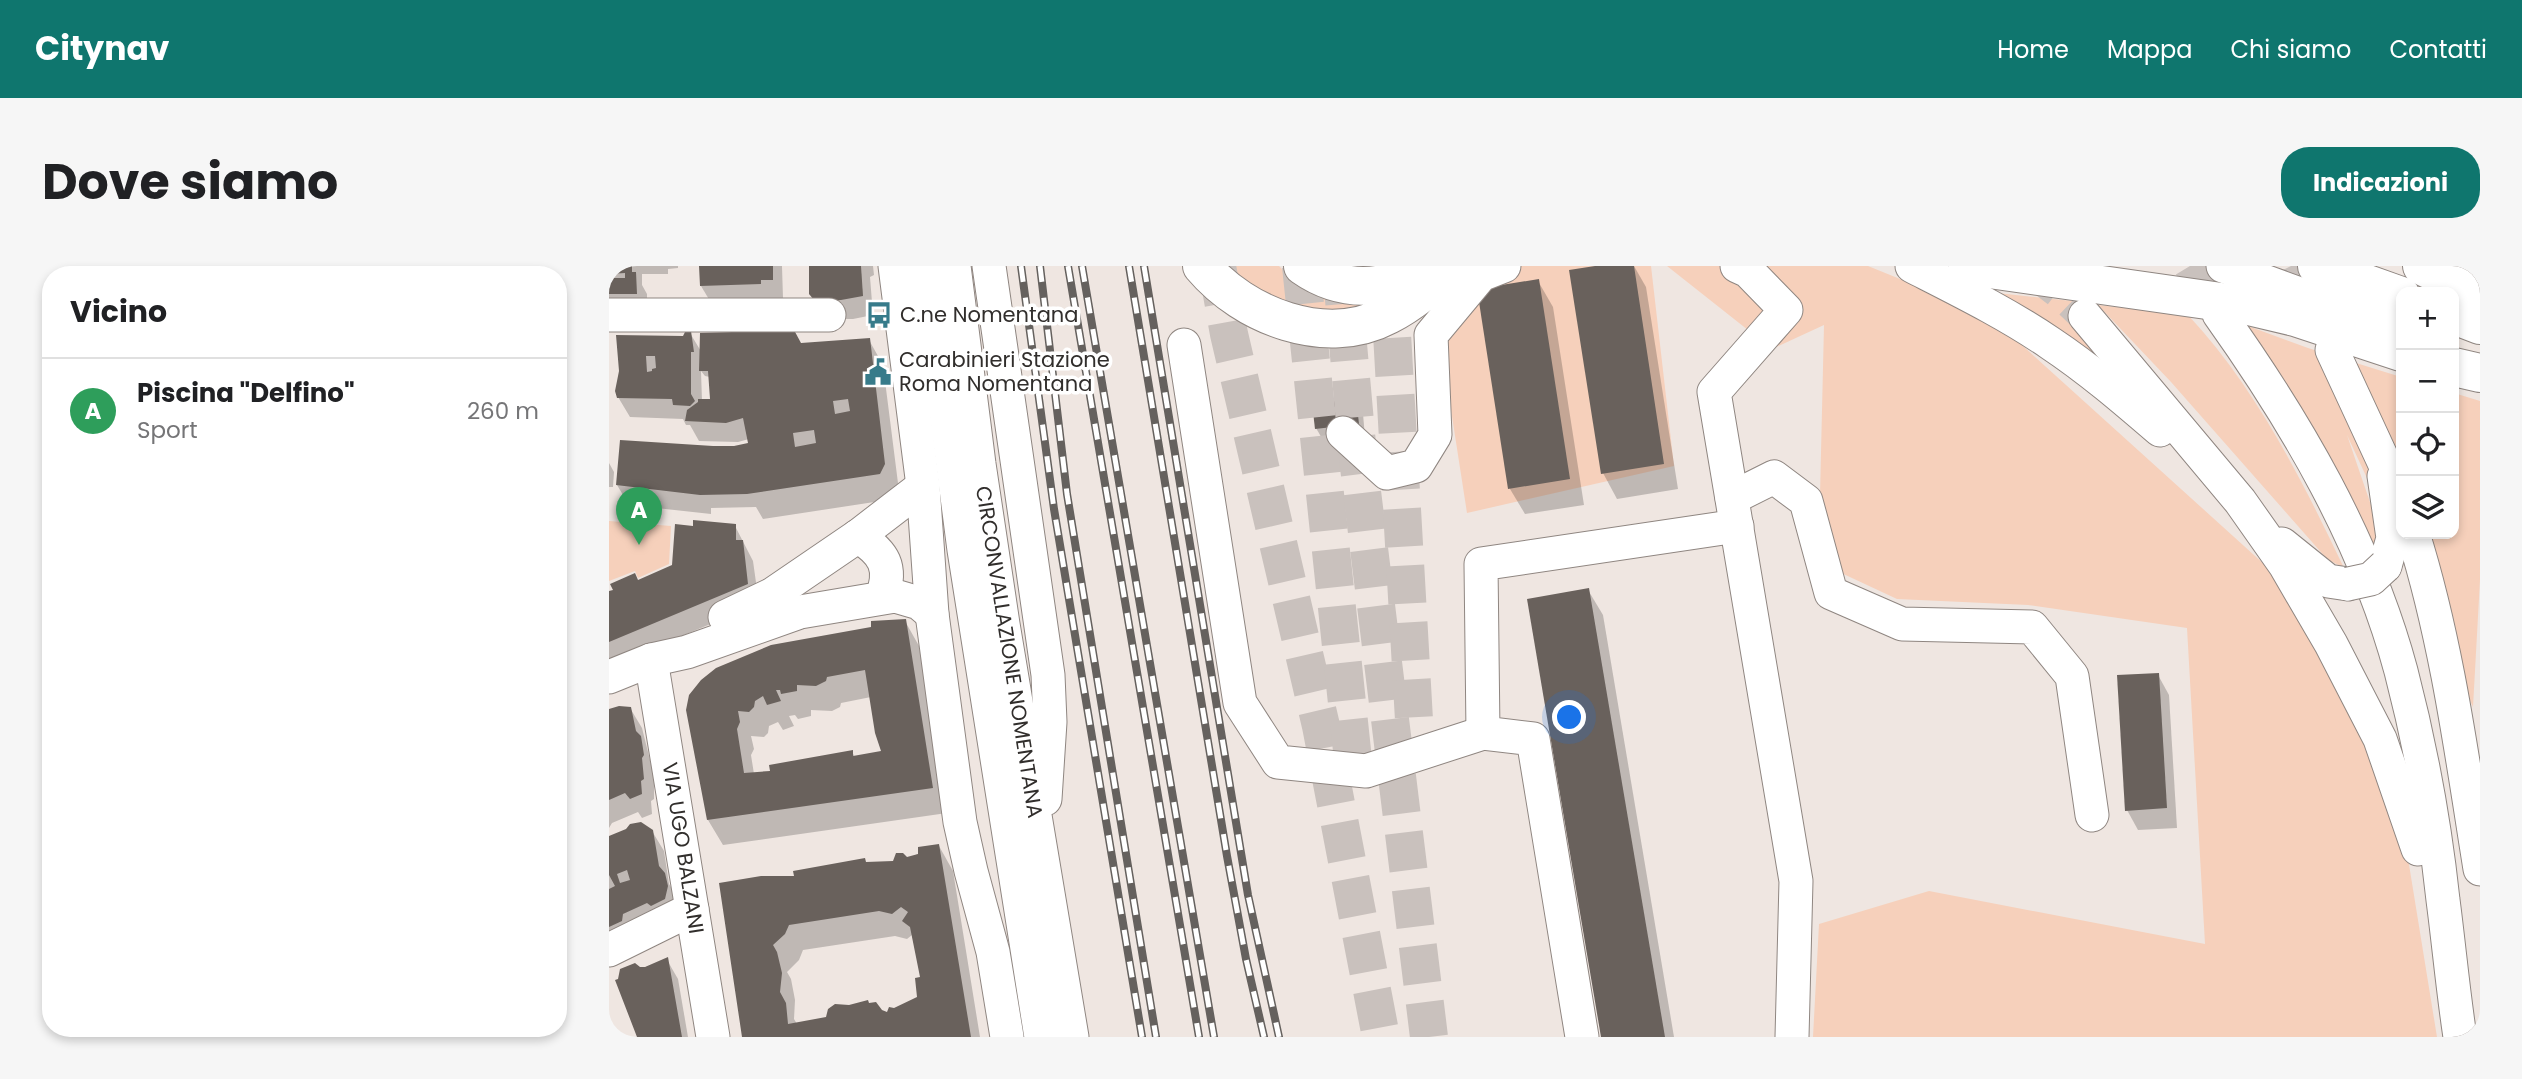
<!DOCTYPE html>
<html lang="it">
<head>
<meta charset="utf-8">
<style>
  :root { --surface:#fff; --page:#f6f6f6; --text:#202124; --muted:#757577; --line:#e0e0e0; --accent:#0f766e }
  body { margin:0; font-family:Poppins,sans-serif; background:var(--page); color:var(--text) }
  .controls { position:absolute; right:21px; top:21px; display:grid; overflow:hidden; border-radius:14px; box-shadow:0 4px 10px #0003 }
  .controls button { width:63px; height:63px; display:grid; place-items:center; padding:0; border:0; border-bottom:2px solid var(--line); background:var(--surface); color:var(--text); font:35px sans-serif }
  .you { position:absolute; left:961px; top:452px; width:24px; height:24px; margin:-18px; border:5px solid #fff; border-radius:50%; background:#1a73e8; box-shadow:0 0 0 10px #1a73e833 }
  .badge { display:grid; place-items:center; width:46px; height:46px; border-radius:50%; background:var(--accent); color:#fff; font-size:23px; font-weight:700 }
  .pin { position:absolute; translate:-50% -58px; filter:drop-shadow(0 2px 4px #0008) }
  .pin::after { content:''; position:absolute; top:37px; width:24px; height:21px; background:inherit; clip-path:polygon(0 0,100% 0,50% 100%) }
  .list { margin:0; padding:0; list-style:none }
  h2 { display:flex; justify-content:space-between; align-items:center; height:91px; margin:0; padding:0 28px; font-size:30px }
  h2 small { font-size:23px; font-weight:400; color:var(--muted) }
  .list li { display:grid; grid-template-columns:46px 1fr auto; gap:21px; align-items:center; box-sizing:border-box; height:105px; padding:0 28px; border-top:2px solid var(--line) }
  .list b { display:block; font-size:26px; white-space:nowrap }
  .list p { margin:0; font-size:23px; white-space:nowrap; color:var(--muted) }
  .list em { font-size:23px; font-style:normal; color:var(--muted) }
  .icon { flex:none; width:38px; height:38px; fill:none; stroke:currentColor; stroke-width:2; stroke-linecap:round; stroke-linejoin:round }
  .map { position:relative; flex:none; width:1871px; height:771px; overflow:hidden; border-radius:28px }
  header { display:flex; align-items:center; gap:42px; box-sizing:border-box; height:98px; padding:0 35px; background:var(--accent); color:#fff }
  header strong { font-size:33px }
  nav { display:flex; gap:38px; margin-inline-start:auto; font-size:24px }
  .intro { display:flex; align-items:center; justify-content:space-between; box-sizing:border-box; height:168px; padding:0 42px }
  h1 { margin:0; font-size:49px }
  .button { padding:18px 32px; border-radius:28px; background:var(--accent); color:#fff; font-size:24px; font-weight:700 }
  main { display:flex; gap:42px; padding:0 42px }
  aside { flex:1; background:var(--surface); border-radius:28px; box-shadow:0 4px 10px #0003 }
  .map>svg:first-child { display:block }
</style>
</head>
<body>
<header>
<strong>Citynav</strong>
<nav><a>Home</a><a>Mappa</a><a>Chi siamo</a><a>Contatti</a></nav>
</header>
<div class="intro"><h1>Dove siamo</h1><a class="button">Indicazioni</a></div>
<main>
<aside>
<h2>Vicino<small></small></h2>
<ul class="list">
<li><span class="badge" style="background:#2e9e5b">A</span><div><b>Piscina &quot;Delfino&quot;</b><p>Sport</p></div><em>260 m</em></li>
</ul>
</aside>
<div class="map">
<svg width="1871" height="771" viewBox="0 0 1871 771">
  <rect width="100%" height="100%" fill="#efe6e1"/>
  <!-- green -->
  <g fill="#f6d0bb">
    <path d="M614 0H670L683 13 774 35 717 48 676 42Z"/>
    <path d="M882 0H1042L1065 200 858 247 829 60Z"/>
    <path d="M1058 0H1259L1296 15 1393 61 1656 299 1737 429 1797 580 1828 771H1204L1210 658 1320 625 1596 678 1578 362 1419 339 1288 333 1228 305 1211 229 1215 59 1163 83Z"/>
    <path d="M1388 27 1482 37 1461 59 1504 107Z"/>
    <path d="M1489 39 1579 49C1647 122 1692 212 1735 302L1718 293 1562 116Z"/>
    <path d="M1639 60 1699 82 1792 111V268H1845V127L1871 135V314L1864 441 1738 169 1764 245 1768 284 1761 281 1715 183 1677 118Z"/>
    <path d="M0 255 62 260 60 298 29 312 26 305 0 315Z"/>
  </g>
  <!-- shadow -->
  <g fill="#0003" fill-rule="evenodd">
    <path d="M0 0H69V2L59 3V8H33V19L38 28V48L0 47Z"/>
    <path d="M91 0H173L174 33 104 40 92 20Z"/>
    <path d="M201 0H264L265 9 261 11 264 49 244 53H218Z"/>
    <path d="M997 0H1025L1037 21 1069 223 1008 233 994 207Z"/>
    <path d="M929 15 944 41 975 239 916 248 901 223Z"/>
    <path d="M81 67 93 87 260 74 274 99 290 225 285 233 154 253 147 241 102 242V248L20 239 8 219 141 178 140 173 129 176 90 175 81 159H77L74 153 21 151 9 131 11 105 9 70 75 72ZM92 105 96 110 101 111 103 135H93Z"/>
    <path d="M746 134 754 148 756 171 715 176 707 162Z"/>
    <path d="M0 197 5 206 4 221H0Z"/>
    <path d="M126 260 144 295 150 338 0 400V327L65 300Z"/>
    <path d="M979 324 994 349 1065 771H993Z"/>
    <path d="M296 355 310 380 338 547 114 579 99 554 82 430ZM262 431 274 487 246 491 243 486 163 506 145 508 142 489 145 483 142 470 155 471 159 467 160 460 169 456 174 464 185 460 180 450 186 449 189 453 202 450V444L223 445 231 441 232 437Z"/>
    <path d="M1549 409 1560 429 1568 562 1529 564 1518 544Z"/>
    <path d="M21 442 33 462 45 510V533L42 535 43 548 33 552 29 546 3 557 0 562V446Z"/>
    <path d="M43 565 55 585 60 618 67 629 69 641 0 685V571Z"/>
    <path d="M330 580 344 605 371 771H135L112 619 188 612 257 598 286 597ZM303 669 313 712 310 732 280 748 272 745 188 758 185 753 186 734 182 713 178 706 190 694 194 684 286 670 298 673Z"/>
    <path d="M58 694 69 713 79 771H30L31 703Z"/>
  </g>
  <!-- building -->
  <g fill="#69615c" fill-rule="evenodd">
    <path d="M0 0H23V6H27L28 28H0V12H16V7L0 8Z"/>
    <path d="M90 0H164V14H152V18L91 20Z"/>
    <path d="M200 0H252L254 30 232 34H205L200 28Z"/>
    <path d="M986 0H1025L1055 198 992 208 960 4Z"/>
    <path d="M930 13 961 213 899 223 868 23Z"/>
    <path d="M185 64 192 77 261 72 276 198 271 208 138 228 91 229 7 219 11 174 104 180H125L139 177 134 152 117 157 76 155 78 144 89 136V133H101L99 105H90L91 67ZM239 133 241 145 226 148 224 135ZM205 164 207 177 186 181 184 167Z"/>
    <path d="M82 65 85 86H82V128L86 135 81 140 64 139 63 133 8 132 6 125 10 105 7 69 74 70 76 66ZM37 90H46L47 102 43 103V105L38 106Z"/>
    <path d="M747 132 750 158 706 163 703 137Z"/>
    <path d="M84 254 127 258V274H134L139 318 0 376V325L4 324 1 318 26 307 29 314 63 299 66 258 84 260Z"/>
    <path d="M980 322 1056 771H992L918 333Z"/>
    <path d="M297 353 324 522 98 554 77 444 80 429 92 414 107 402 162 379 262 361V355ZM256 404 266 467 272 485 244 490V484L160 499 161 505 135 507 128 463 131 456 129 445 140 446 145 441 146 435 154 430 158 439 172 435 167 424H171L172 428 188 425V419L207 420 217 415 218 411Z"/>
    <path d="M1550 407 1558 542 1516 545 1508 409Z"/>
    <path d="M10 440 22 441 27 465 32 470 35 489 33 492 35 513 32 515 33 528 21 533 16 527 0 534V443Z"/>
    <path d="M32 556 44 564 50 600 56 607 59 620 56 633 42 640 38 637 14 648 13 655 0 661V623L6 620 0 609V570L17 563 21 558ZM18 604 21 614 11 617 8 608Z"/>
    <path d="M330 578 362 771H133L110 617 152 610H185L184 605 256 592 257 596 284 595 287 587H294L298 591 309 588V581ZM292 641 299 646 293 655 301 661 311 711 306 712 308 731 285 742 280 741 278 746 273 744 267 736 260 737 259 734 240 739 226 738 219 743 217 751 179 758 177 737 171 726 173 707 168 686 164 679 176 668 180 659 270 645 283 648Z"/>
    <path d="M59 691 73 771H28L6 714 9 713 11 703 26 697 31 701H36Z"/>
  </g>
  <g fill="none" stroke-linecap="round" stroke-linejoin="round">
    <!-- minor-tunnel -->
    <g stroke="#c9c1bd" stroke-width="33" stroke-dasharray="33 17" stroke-linecap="butt">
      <path d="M1581 0 1610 48"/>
      <path d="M1682 0 1705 47"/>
      <path d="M1423 5 1455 30 1476 50"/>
    </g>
    <!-- highway-tunnel -->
    <g stroke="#c9c1bd" stroke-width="38" stroke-dasharray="38 19" stroke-linecap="butt">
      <path d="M608 0 620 68 712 460 772 771"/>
      <path d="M692 0 746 513"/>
      <path d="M732 0 750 201 820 771"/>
      <path d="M780 15 805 454"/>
    </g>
    <defs>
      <g id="minor">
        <path d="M286 0 314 220 323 348 351 556 362 605 384 686 398 771"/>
        <path d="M318 0 355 284 432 771"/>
        <path d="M345 0 370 198 394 358 463 771"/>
        <path d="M380 0 439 409 441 456 436 533"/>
        <path d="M1128 0 1139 5 1177 44 1105 126 1187 615 1183 771"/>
        <path d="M1303 0C1350 24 1397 47 1441 77 1480 103 1515 133 1551 164"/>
        <path d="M1614 0 1792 65"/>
        <path d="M1610 48C1687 156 1757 275 1792 405 1811 478 1826 559 1834 634 1840 680 1844 725 1851 771"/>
        <path d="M0 49H220"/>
        <path d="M1476 50 1631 235 1676 299 1722 378 1771 473 1809 583"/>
        <path d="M575 79 631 437 669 496 757 505 874 467"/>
        <path d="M1723 84 1792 233"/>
        <path d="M734 167 778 207 807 200 826 169 822 69 872 9 895 0"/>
        <path d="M1775 210 1784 272 1776 300"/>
        <path d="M1123 232 1165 211 1197 235 1222 327 1293 358 1423 361 1463 410 1483 549"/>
        <path d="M1804 268C1838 376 1853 491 1871 603"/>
        <path d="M249 270C275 287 284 301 273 331"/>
        <path d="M1673 278 1719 315 1739 318"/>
        <path d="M116 351 164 328 249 270 314 220"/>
        <path d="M42 394 104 771"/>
        <path d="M0 411 42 394 78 386 191 346 286 330 310 337 323 348"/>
        <path d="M0 684 83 643"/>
        <path d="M973 771 924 473 874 467 872 298 1128 260"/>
      </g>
      <g id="major">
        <path d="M694 0C731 26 777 27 813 0"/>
        <path d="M1359 0 1640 40 1686 51 1792 86"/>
        <path d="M1708 0 1792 30"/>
        <path d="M1813 0 1871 28"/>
        <path d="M1845 49 1871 59"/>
        <path d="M1845 101 1871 107"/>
      </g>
      <path id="highway" d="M593 0C635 50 717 82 779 49 803 37 824 18 844 0"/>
    </defs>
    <!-- minor casing -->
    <use href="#minor" stroke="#8f8681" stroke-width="35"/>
    <!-- major casing -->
    <use href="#major" stroke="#8f8681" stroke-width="40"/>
    <!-- highway casing -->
    <use href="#highway" stroke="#8f8681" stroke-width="40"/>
    <!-- minor -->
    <use href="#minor" stroke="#fff" stroke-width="33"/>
    <!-- major -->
    <use href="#major" stroke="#fff" stroke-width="38"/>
    <!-- highway -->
    <use href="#highway" stroke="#fff" stroke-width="38"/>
    <defs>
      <g id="rail">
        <path d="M412 0 445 243 533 771"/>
        <path d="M431 0 458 228 547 771"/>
        <path d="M459 0 590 771"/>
        <path d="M473 0 605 771"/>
        <path d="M520 0 618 590 637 693 655 771"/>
        <path d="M535 0 639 629 670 771"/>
      </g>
    </defs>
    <!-- rail casing -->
    <use href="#rail" stroke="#65615e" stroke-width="8"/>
    <!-- rail -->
    <use href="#rail" stroke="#fff" stroke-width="5" stroke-dasharray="16" stroke-linecap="butt"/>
    <defs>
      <path id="minor-bridge" d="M1739 318 1762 313 1776 300"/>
    </defs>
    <!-- minor-bridge casing -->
    <use href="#minor-bridge" stroke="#8f8681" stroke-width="35" stroke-linecap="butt"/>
    <!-- minor-bridge -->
    <use href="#minor-bridge" stroke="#fff" stroke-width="33"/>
  </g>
  <!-- icons -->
  <defs>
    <symbol id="bus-bare" viewBox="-9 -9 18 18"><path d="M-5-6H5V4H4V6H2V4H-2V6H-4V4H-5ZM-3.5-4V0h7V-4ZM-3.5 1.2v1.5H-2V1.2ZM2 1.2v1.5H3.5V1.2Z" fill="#377b8a" stroke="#fff" stroke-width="2.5" paint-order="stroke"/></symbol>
    <symbol id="civic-bare" viewBox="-9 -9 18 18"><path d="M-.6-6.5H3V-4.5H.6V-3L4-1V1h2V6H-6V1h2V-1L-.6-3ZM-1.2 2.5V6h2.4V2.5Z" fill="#377b8a" stroke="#fff" stroke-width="2.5" paint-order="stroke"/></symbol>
  </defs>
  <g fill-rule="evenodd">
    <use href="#bus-bare" x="251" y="30" width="38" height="38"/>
    <use href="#civic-bare" x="250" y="87" width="38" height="38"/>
  </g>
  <g text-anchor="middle" stroke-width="7" stroke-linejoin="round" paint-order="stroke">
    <!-- poi labels -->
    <g font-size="21" fill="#312e2c" stroke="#fff" text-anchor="start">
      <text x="291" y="56">C.ne Nomentana</text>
      <text x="290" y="101">Carabinieri Stazione<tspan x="290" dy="24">Roma Nomentana</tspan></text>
    </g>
    <!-- street labels -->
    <g font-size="21" fill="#312e2c" stroke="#fff">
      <text transform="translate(400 386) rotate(81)" y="7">CIRCONVALLAZIONE NOMENTANA</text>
      <text transform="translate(74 582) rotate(81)" y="7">VIA UGO BALZANI</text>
    </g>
  </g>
</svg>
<div class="controls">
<button>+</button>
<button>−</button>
<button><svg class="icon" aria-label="locate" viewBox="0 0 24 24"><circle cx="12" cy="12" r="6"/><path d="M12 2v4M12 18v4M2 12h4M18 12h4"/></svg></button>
<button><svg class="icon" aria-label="layers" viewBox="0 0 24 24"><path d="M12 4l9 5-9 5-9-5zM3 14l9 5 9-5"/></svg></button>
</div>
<div class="you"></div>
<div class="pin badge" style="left:30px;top:279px;background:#2e9e5b">A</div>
</div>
</main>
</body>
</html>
